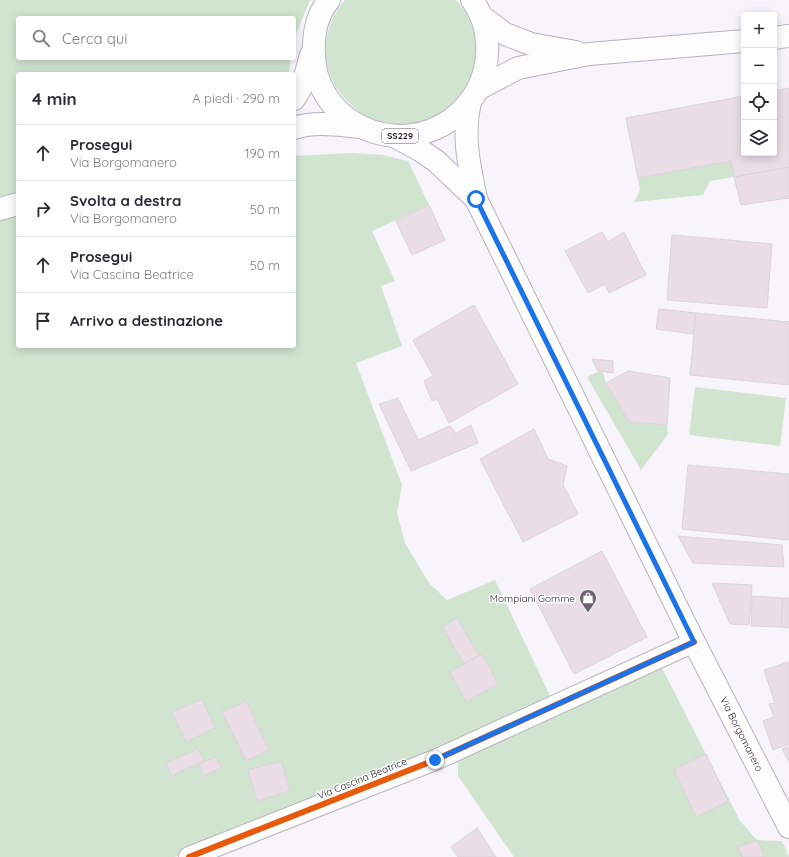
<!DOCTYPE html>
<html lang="it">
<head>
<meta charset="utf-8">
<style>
  :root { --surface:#fff; --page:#f7f7f7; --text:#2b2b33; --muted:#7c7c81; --line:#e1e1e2 }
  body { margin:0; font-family:Quicksand,sans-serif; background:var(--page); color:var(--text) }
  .controls { position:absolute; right:12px; top:12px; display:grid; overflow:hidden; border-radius:4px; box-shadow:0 2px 10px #0003 }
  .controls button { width:36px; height:36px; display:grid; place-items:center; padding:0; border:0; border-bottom:1px solid var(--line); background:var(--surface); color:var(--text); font:20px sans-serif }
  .stop { position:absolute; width:12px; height:12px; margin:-9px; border:3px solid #1a73e8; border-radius:50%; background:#fff }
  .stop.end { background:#1a73e8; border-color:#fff; box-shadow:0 1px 4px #0008 }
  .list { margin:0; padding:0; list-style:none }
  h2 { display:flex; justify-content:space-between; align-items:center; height:52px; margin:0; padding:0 16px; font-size:17px }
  h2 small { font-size:13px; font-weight:400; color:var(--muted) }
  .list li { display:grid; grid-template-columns:26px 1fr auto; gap:12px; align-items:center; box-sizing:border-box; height:56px; padding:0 16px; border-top:1px solid var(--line) }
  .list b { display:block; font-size:15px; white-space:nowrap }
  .list p { margin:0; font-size:13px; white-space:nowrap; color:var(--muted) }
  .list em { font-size:13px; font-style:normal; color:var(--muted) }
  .icon { flex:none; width:22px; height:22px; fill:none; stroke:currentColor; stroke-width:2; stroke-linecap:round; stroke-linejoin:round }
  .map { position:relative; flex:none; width:789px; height:857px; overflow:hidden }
  .search { position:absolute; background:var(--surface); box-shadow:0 2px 10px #0003; left:16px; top:16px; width:280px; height:44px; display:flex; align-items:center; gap:10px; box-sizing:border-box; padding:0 14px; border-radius:4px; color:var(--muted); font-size:15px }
  .panel { position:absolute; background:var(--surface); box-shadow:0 2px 10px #0003; left:16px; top:72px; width:280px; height:276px; border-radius:4px }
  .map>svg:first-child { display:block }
</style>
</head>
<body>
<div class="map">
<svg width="789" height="857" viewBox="0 0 789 857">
  <rect width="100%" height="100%" fill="#f7f4fb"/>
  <!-- green -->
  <g fill="#d0e4d0">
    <path d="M0 0H310L294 39V18H18V58H291L289 74H18V193L0 197Z"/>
    <path d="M345 0H456C465 11 473 23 475 38 485 107 399 155 349 103 338 92 330 80 327 64 323 40 329 18 345 0Z"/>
    <path d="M353 153 383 155 408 161 429 205 372 231 395 281 381 286 402 346 356 363 402 485 397 513 405 543 429 583 447 600 495 580 553 702 175 857H0V220L18 215V346H294V156Z"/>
    <path d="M731 161 734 177 710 181 703 195 634 202 640 190 638 178Z"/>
    <path d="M602 370 606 383 629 422 667 425 668 434 641 470 587 377Z"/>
    <path d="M695 387 786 398 780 446 689 435Z"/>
    <path d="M659 662 740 821 757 840 782 841 789 857H514L458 776V752Z"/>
  </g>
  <!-- building -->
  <g fill="#eadde6" stroke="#dbd3d9">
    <path d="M789 88V167L734 177 731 161 638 178 626 118 744 96V153H774V91Z"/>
    <path d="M789 167V198L741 205 734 177Z"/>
    <path d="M429 205 445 240 412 255 396 221Z"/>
    <path d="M602 232 608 242 624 232 646 275 609 293 605 284 588 293 565 251Z"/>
    <path d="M672 235 772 244 767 308 667 300Z"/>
    <path d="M474 305 518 384 449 423 437 399 432 401 424 381 433 376 413 340Z"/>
    <path d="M659 309 696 313 694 334 656 329Z"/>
    <path d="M696 313 789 322V385L690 375Z"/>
    <path d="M592 359 613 361V373L597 370Z"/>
    <path d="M628 371 670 378 667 425 629 422 606 383Z"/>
    <path d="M398 398 418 440 450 426 456 433 471 425 478 443 411 471 379 404Z"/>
    <path d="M534 429 548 459 567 466 563 485 578 514 523 542 480 459Z"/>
    <path d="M688 465 789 474V540L682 529Z"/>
    <path d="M678 536 782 545 784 567 693 563Z"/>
    <path d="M602 551 647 637 574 674 530 589Z"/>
    <path d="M712 583 752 585 749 625 730 624Z"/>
    <path d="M752 596 783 598 781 627 751 626Z"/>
    <path d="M783 598H789V628L781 627Z"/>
    <path d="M457 618 479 655 464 664 442 627Z"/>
    <path d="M482 654 498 684 466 702 450 672Z"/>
    <path d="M789 662V744L773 750 763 721 774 717 769 704 775 703 764 670Z"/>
    <path d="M202 699 215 728 186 742 172 712Z"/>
    <path d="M246 701 269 750 246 761 222 712Z"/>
    <path d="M789 747V762L782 749Z"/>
    <path d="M198 749 204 761 171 776 166 763Z"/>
    <path d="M706 754 728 801 696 817 674 769Z"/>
    <path d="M216 757 221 768 203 776 199 764Z"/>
    <path d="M281 761 290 791 257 801 248 770Z"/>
    <path d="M477 828 496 857H458L451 847Z"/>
    <path d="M758 840 764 857H742L738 847Z"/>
  </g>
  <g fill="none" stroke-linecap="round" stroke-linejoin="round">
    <defs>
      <path id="minor" d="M189 857 435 760 694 642"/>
      <g id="major">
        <path d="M329 0C314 18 312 44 315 66 318 87 331 107 348 119 409 162 492 118 487 42 486 27 481 12 472 0"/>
        <path d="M481 16 505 34 531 44 576 52"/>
        <path d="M774 38 789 36"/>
        <path d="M478 89 518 68 589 54 744 41"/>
        <path d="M294 99 303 84 311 55"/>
        <path d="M470 101C462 138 469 163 476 199L694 642 789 827"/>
        <path d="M294 128C315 121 338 125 360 127"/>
        <path d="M394 136 420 150 436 161 476 199"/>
        <path d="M0 209 18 204"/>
      </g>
    </defs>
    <!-- minor casing -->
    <use href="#minor" stroke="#b7b3bc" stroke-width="22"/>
    <!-- major casing -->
    <use href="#major" stroke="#b7b3bc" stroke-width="24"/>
    <!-- minor -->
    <use href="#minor" stroke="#fefdfe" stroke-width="20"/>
    <!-- major -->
    <use href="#major" stroke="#fefdfe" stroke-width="22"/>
    <defs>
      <path id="cycleway" d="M189 857 435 760 694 642"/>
    </defs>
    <!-- cycleway casing -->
    <use href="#cycleway" stroke="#fff" stroke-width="8"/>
    <!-- cycleway -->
    <use href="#cycleway" stroke="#e8590c" stroke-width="6"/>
  </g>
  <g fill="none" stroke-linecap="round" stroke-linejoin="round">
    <!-- route -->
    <path stroke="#1a73e8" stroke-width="5" d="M435 760 694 642 476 199"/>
  </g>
  <!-- icons -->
  <defs>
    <symbol id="shop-pin" viewBox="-11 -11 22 30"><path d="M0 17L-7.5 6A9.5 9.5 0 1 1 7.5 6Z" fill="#6b6670" stroke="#fff"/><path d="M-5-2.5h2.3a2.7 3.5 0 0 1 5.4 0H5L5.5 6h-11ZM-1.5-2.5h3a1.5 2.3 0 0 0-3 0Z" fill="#fff"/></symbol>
  </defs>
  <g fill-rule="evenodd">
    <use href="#shop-pin" x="578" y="588" width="20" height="27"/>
  </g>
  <g text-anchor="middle" stroke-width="3" stroke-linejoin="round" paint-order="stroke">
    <!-- shield labels -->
    <rect fill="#fff" stroke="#625f66" stroke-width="1" x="382" y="129" width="36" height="14" rx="3"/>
    <g font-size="9" font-weight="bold" fill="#1f1a25">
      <text x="400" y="139">SS229</text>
    </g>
    <!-- poi labels -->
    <g font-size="10" fill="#1f1a25" stroke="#fff" text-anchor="end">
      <text x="575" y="602">Mompiani Gomme</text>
    </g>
    <!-- street labels -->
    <g font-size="10" fill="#1f1a25" stroke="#fff">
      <text transform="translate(742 734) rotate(63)" y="4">Via Borgomanero</text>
      <text transform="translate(362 778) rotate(-22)" y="4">Via Cascina Beatrice</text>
    </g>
  </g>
</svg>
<div class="controls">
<button>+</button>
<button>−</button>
<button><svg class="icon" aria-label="locate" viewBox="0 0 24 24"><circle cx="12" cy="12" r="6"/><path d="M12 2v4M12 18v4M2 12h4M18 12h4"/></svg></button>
<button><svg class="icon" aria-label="layers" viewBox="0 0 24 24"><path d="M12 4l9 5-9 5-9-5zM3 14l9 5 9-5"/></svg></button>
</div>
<div class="stop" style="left:476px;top:199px"></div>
<div class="stop end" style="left:435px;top:760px"></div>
<div class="search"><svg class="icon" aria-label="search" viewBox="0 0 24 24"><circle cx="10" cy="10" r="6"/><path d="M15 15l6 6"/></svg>Cerca qui</div>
<section class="panel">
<h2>4 min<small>A piedi · 290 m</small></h2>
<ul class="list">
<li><svg class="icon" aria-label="ahead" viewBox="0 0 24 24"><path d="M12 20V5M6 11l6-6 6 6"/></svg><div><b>Prosegui</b><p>Via Borgomanero</p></div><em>190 m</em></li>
<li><svg class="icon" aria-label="right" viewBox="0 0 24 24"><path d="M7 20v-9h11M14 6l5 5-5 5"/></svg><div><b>Svolta a destra</b><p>Via Borgomanero</p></div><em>50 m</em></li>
<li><svg class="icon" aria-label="ahead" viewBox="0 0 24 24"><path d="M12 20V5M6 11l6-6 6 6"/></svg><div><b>Prosegui</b><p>Via Cascina Beatrice</p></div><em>50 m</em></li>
<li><svg class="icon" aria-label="arrive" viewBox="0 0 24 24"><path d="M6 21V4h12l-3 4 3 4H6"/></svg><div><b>Arrivo a destinazione</b></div></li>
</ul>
</section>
</div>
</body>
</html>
